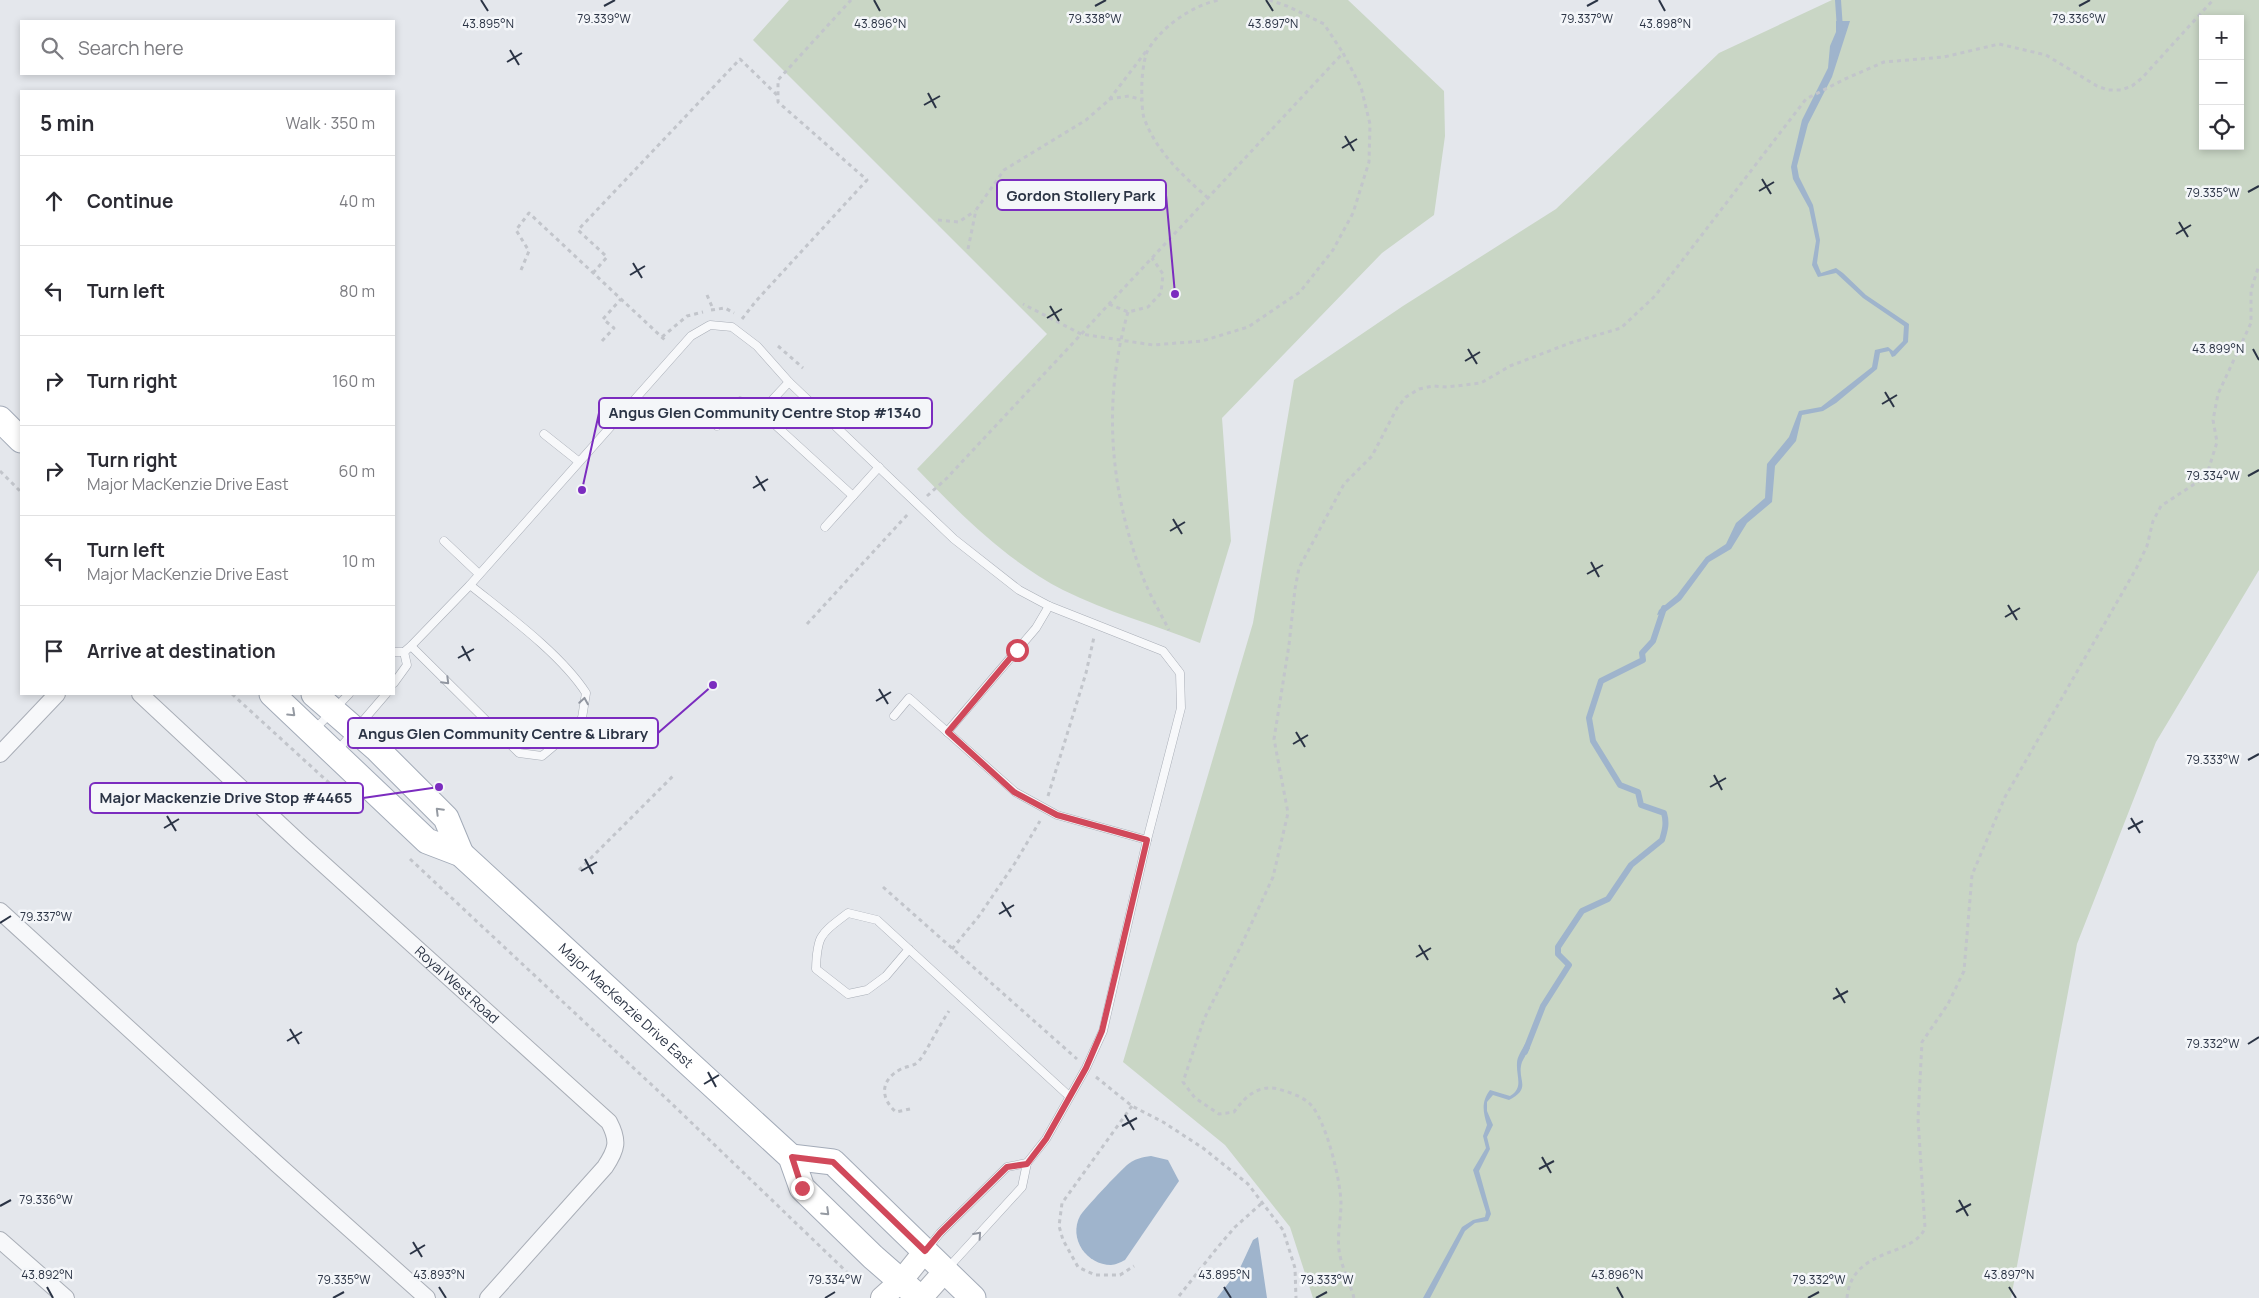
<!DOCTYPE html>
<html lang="en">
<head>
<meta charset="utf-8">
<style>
  :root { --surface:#fff; --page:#f7f7f7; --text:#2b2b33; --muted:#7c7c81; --line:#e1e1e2 }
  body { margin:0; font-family:Manrope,sans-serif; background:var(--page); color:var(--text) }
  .controls { position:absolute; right:15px; top:15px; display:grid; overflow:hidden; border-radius:0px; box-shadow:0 2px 8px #0003 }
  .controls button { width:45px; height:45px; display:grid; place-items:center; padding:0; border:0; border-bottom:1px solid var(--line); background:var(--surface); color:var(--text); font:25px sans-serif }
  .stop { position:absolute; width:15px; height:15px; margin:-11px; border:4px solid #d1495b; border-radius:50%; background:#fff }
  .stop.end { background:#d1495b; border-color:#fff; box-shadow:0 1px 5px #0008 }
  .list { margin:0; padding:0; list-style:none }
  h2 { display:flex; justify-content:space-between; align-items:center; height:65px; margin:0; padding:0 20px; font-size:21px }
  h2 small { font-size:16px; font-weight:400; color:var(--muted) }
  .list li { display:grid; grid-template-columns:32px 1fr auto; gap:15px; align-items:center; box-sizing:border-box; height:90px; padding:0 20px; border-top:1px solid var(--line) }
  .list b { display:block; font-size:19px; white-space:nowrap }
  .list p { margin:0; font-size:16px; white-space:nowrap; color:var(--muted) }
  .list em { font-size:16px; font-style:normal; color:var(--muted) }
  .icon { flex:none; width:28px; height:28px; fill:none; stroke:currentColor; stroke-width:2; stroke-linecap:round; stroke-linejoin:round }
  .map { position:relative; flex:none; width:2259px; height:1298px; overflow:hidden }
  .search { position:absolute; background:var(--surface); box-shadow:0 2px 8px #0003; left:20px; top:20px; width:375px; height:55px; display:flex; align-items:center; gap:12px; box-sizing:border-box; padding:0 18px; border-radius:0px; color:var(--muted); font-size:19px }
  .panel { position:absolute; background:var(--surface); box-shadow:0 2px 8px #0003; left:20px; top:90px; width:375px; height:605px; border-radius:0px }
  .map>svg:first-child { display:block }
</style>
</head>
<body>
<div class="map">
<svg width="2259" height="1298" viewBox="0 0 2259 1298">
  <rect width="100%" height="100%" fill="#e4e7ec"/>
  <!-- green -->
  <g fill="#c9d6c5" fill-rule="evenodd">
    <path d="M789 0H1348L1444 91 1445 136 1434 215 1382 253 1222 418 1231 541 1200 643C1155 625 1107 612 1063 590 1007 561 960 514 917 469L1047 334 753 40Z"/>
    <path d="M1832 0H2259V570L2156 742 2077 944 2011 1298H1313L1290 1227 1225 1145 1123 1062 1253 623 1294 380 1403 306 1556 209 1719 53ZM2203 19H2240V146H2203Z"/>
  </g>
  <!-- water -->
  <g fill="#9fb4cc">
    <path d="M1836 21H1850L1832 77 1808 124 1797 166 1799 177 1813 205 1820 240 1817 263 1821 273 1836 268 1843 273 1866 295 1909 324 1908 342 1895 356 1892 357 1889 351 1880 353 1877 369 1836 403 1823 411 1802 415 1796 441 1775 466 1772 502 1747 523 1731 549 1709 562 1681 600 1664 613 1657 615 1659 610 1677 595 1706 557 1726 544 1736 523 1765 498 1767 464 1789 437 1799 411 1821 407 1872 367 1875 350 1888 347 1893 351 1903 341 1904 326 1863 298 1836 273 1818 277 1812 265 1816 241 1809 208 1793 179 1791 167 1802 120 1828 68 1830 46 1836 32Z"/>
    <path d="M1525 1044 1530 1048C1528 1052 1524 1057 1522 1062 1516 1080 1533 1088 1509 1100L1493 1095 1487 1102V1111L1493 1125 1487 1137 1490 1149 1479 1171 1491 1214 1488 1221 1475 1223 1465 1231 1430 1298H1423L1462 1227 1473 1220 1485 1217 1486 1212 1473 1170 1486 1148 1483 1136 1487 1125C1483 1111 1481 1102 1490 1090L1510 1096C1524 1088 1516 1077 1517 1063 1517 1057 1522 1050 1525 1044Z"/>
    <path d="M1151 1156 1168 1160 1179 1181 1125 1260C1121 1262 1115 1265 1111 1265 1087 1265 1068 1239 1080 1216 1084 1209 1119 1172 1127 1165 1134 1159 1142 1157 1151 1156Z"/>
    <path d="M1258 1237 1267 1298H1217L1240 1268 1253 1240Z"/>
  </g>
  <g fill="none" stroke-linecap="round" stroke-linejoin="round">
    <!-- stream -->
    <g stroke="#9fb4cc" stroke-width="6">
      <path d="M1838 0 1840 29"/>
      <path d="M1525 1052 1543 1006 1569 965 1558 954V947L1582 911 1608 899 1631 865 1662 840C1665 830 1667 823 1664 813L1641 805 1638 792 1620 785 1593 741 1589 718 1601 681 1643 660 1642 653 1653 641 1664 608"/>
    </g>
    <defs>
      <g id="lane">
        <path d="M789 382 761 412 853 496"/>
        <path d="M717 426 740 401 761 412"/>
        <path d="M544 434 578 461"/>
        <path d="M825 527 879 467"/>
        <path d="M444 541 479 574"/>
        <path d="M411 646 519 753 542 756 561 740 582 718 586 693C561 654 506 614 470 585"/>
        <path d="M394 652H404L411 646 470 585 691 336 710 325 732 327 757 346 789 382 954 539 1019 590 1049 606 1163 651 1180 673 1181 708 1147 840 1103 1031 1086 1068 1046 1139 1027 1163 1022 1187 948 1268"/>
        <path d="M394 683 407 665 404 652"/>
        <path d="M894 716 909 698 1015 792 1057 815 1147 840"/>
        <path d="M314 730 349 694"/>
        <path d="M947 732 1036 628 1049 606"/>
        <path d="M337 751 386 694"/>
        <path d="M909 949 886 976 867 990 848 994 816 969C817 934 821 934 848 913L877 920 1069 1096"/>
        <path d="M928 1248 940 1233 1007 1167 1027 1163"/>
      </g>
      <g id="street">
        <path id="s1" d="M140 694 300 843 609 1122C619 1141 617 1149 605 1167L488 1298"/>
        <path d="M0 754 57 694"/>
        <path d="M0 911 277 1164 427 1298"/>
        <path d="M0 1240 66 1298"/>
      </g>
      <g id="secondary">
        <path d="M882 1298 901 1281 925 1251"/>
        <path d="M921 1298 945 1271"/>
      </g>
      <g id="primary">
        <path d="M0 419 21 440"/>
        <path id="s2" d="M272 694 427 841 461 854 791 1157 802 1188 873 1257 920 1298"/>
        <path d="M314 694 376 748 446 818 461 854"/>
        <path d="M791 1157 833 1162 973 1298"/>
      </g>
    </defs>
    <!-- lane casing -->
    <use href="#lane" stroke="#a9aeb7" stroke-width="9"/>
    <!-- street casing -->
    <use href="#street" stroke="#a9aeb7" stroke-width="18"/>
    <!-- secondary casing -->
    <use href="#secondary" stroke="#a9aeb7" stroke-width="24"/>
    <!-- primary casing -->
    <use href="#primary" stroke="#a3abb8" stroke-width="27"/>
    <!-- path -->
    <g stroke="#c2c5cb" stroke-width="3" stroke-dasharray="4 4" stroke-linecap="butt">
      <path d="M1269 0 1287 6 1324 24 1343 53"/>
      <path d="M1109 99 1129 96 1142 100"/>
      <path d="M1208 198C1182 175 1156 151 1144 118 1142 111 1142 102 1142 95 1141 85 1143 59 1148 50 1161 27 1193 5 1219 0"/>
      <path d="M938 220 959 222 975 211"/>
      <path d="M968 249 976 210 1004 170 1086 120 1109 100 1147 50"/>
      <path d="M521 270 529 251 516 230 529 213 667 342"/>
      <path d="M593 273 607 257 578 230 740 59 777 95"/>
      <path d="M707 295 713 309"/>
      <path d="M1109 304 1128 312 1148 307 1161 293 1163 274 1152 258"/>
      <path d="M711 310 725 308 734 313"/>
      <path d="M1128 312C1102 402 1110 489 1142 575 1149 594 1160 612 1169 630"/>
      <path d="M742 319 756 301 867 180 778 102V80L851 0"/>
      <path d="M662 337 687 316 703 312"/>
      <path d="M602 341 614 328 603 319 621 299"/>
      <path d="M778 346 803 368"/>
      <path d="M0 471 21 492"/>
      <path d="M927 496 946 479 1073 343 1109 304 1343 53 1361 87 1370 124 1369 162 1353 213 1333 250 1300 292 1248 327 1202 341 1153 345 1081 334 1023 304"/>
      <path d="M807 624 908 514"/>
      <path d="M232 694 362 813"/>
      <path d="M1048 796 1086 673 1094 637"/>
      <path d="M410 859 670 1102 854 1279"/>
      <path d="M579 870 675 774"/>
      <path d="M883 887 1077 1059"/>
      <path d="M952 949 979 916 1015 863 1040 821"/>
      <path d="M1096 1077 1132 1106 1163 1122 1203 1148 1248 1184 1283 1230 1295 1268 1296 1298"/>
      <path d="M1132 1106 1062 1203 1059 1226 1063 1240 1078 1267 1095 1275H1120L1134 1266"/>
      <path d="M910 1109 896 1112C880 1098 880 1080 901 1069 907 1066 915 1066 919 1061 930 1046 938 1027 949 1011"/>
      <path d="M1179 1296 1217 1248 1235 1227 1263 1202"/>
      <path d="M1354 1298C1350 1283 1341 1266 1339 1250 1337 1236 1341 1219 1341 1204 1341 1182 1326 1118 1309 1103 1301 1096 1289 1092 1278 1089 1258 1084 1245 1097 1234 1112L1219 1114 1195 1098 1183 1082 1204 1019 1241 946 1273 877 1288 813 1274 739 1289 645 1295 589 1299 568 1344 484 1372 456 1397 408 1406 397 1419 389 1433 386 1447 387 1481 383 1510 366 1570 343 1621 328 1655 296 1806 99 1845 79 1884 62 1944 57 1999 44 2046 55 2097 86 2108 90H2121L2132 86 2142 78 2213 0"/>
      <path d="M1847 1298C1852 1246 1913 1258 1925 1228L1918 1119 1922 1042 1948 1004 1964 971 1972 875 2005 797 2136 569 2147 546 2153 521 2161 506 2202 479 2208 471 2217 442 2213 420 2218 394 2251 323V290L2259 265"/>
    </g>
    <!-- lane -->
    <use href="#lane" stroke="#f7f8fa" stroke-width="8"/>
    <!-- street -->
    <use href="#street" stroke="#f7f8fa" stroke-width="16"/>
    <!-- secondary -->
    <use href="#secondary" stroke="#fff" stroke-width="22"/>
    <!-- primary -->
    <use href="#primary" stroke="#fff" stroke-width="25"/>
  </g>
  <!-- one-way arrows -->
  <defs><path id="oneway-chevron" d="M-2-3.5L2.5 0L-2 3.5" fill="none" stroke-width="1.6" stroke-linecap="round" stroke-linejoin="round" transform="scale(1.25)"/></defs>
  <g stroke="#9196a0">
    <use href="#oneway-chevron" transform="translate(446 681) rotate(45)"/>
    <use href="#oneway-chevron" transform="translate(584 701) rotate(-81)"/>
    <use href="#oneway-chevron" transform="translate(978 1235) rotate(-48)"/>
  </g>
  <g stroke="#959aa2">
    <use href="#oneway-chevron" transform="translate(292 713) rotate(43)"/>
    <use href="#oneway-chevron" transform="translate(439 811) rotate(-135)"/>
    <use href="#oneway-chevron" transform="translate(826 1212) rotate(44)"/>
  </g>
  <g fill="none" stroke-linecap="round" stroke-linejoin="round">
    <!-- route -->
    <path stroke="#d1495b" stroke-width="6" d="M802 1188 792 1157 833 1162 925 1251 940 1233 1007 1167 1027 1164 1046 1139 1086 1068 1102 1031 1147 840 1057 815 1014 792 948 732 1017 650"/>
  </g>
  <!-- ticks -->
  <path fill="none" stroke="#2b3445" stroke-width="2" d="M481 0 488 11M874 0 880 11M1266 0 1273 11M1659 0 1665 11M604 6 615 0M1095 6 1106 0M1587 6 1598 0M2079 6 2090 0M510 50 519 65M507 62 522 53M928 93 936 108M924 105 940 96M1345 136 1354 151M1342 148 1357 139M1762 179 1771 194M1759 191 1774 182M2248 192 2259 186M2179 222 2188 237M2176 234 2191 225M633 263 642 278M630 275 645 266M1050 306 1059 321M1047 318 1062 309M1468 349 1477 364M2253 349 2259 360M1465 361 1480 352M1885 392 1894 407M1882 404 1897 395M756 476 765 491M2248 476 2259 470M753 488 768 479M1173 519 1182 534M1170 531 1185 522M1591 562 1599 577M1587 574 1603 565M2008 605 2017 620M2005 617 2020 608M462 646 470 661M458 658 474 649M879 689 888 704M876 701 891 692M1296 732 1305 747M1293 744 1308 735M2248 760 2259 754M1714 775 1722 790M1710 787 1726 778M167 816 176 831M2131 818 2140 833M164 828 179 819M2128 829 2143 821M585 859 593 874M581 871 597 862M1002 902 1011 917M999 914 1014 905M0 923 11 916M1419 945 1428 960M1416 957 1431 948M1836 988 1845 1003M1833 999 1848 991M290 1029 299 1044M287 1041 302 1032M2248 1044 2259 1037M708 1072 716 1087M704 1084 719 1075M1125 1115 1134 1130M1122 1126 1137 1118M1542 1157 1551 1173M1539 1169 1554 1161M1959 1200 1968 1216M0 1206 11 1200M1956 1212 1971 1204M413 1242 422 1257M410 1254 425 1245M47 1287 53 1298M439 1287 446 1298M1224 1287 1231 1298M1617 1287 1623 1298M2009 1287 2016 1298M333 1298 344 1292M825 1298 835 1292M1316 1298 1327 1292M1808 1298 1819 1292"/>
  <g text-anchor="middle" stroke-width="5" stroke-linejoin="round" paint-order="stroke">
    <!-- street labels -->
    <g font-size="14" fill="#2b3445" stroke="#f4f6f9">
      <text dy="5" stroke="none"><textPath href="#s1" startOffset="430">Royal West Road</textPath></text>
      <text dy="5" stroke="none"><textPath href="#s2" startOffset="474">Major MacKenzie Drive East</textPath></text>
    </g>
  </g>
  <g font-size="12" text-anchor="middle" fill="#2b3445" stroke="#f4f6f9" stroke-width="5" stroke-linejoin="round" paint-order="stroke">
    <text x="604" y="23">79.339°W</text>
    <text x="1095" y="23">79.338°W</text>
    <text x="1587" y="23">79.337°W</text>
    <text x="2079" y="23">79.336°W</text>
    <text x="488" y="28">43.895°N</text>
    <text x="880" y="28">43.896°N</text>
    <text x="1665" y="28">43.898°N</text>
    <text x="1273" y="28">43.897°N</text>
    <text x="2213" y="197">79.335°W</text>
    <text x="2218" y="353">43.899°N</text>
    <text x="2213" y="480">79.334°W</text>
    <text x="2213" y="764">79.333°W</text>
    <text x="46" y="921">79.337°W</text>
    <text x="2213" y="1048">79.332°W</text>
    <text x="46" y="1204">79.336°W</text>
    <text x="47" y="1279">43.892°N</text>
    <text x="439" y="1279">43.893°N</text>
    <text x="1224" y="1279">43.895°N</text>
    <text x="1617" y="1279">43.896°N</text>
    <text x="2009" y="1279">43.897°N</text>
    <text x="344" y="1284">79.335°W</text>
    <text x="835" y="1284">79.334°W</text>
    <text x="1327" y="1284">79.333°W</text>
    <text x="1819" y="1284">79.332°W</text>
  </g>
  <!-- callouts -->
  <path fill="none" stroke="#7b2cbf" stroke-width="2" d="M1175 294L1166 195M582 490L599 413M713 685L658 733M439 787L363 798"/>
  <g fill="#7b2cbf" stroke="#f4f6f9" stroke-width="2">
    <circle cx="1175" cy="294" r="5"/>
    <circle cx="582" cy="490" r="5"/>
    <circle cx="713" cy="685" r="5"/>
    <circle cx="439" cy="787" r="5"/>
  </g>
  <g fill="#f4f6f9" stroke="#7b2cbf" stroke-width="2">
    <rect x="997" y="180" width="169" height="30" rx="5"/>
    <rect x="599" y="398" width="333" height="30" rx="5"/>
    <rect x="348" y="718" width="310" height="30" rx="5"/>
    <rect x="90" y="783" width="273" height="30" rx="5"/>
  </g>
  <g font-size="15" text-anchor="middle" font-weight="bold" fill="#2b3445">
    <text x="1081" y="201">Gordon Stollery Park</text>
    <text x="765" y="418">Angus Glen Community Centre Stop #1340</text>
    <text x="503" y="739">Angus Glen Community Centre &amp; Library</text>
    <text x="226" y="803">Major Mackenzie Drive Stop #4465</text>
  </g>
</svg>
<div class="controls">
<button>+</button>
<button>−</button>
<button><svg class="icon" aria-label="locate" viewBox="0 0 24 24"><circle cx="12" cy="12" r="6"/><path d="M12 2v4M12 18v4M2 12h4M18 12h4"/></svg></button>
</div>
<div class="stop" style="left:1017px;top:650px"></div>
<div class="stop end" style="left:802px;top:1188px"></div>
<div class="search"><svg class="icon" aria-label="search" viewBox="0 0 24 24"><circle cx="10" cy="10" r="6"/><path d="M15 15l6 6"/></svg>Search here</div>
<section class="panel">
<h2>5 min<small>Walk · 350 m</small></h2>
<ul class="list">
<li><svg class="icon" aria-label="ahead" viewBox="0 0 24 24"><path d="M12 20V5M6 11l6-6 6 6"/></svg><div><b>Continue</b></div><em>40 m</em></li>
<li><svg class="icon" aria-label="left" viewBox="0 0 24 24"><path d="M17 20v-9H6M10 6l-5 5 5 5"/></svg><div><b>Turn left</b></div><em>80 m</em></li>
<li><svg class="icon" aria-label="right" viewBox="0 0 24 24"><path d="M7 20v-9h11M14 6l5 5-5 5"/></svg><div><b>Turn right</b></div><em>160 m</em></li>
<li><svg class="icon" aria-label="right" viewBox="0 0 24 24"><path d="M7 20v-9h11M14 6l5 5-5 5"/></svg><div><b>Turn right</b><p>Major MacKenzie Drive East</p></div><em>60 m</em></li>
<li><svg class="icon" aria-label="left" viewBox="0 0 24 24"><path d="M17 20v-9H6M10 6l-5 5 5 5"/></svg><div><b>Turn left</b><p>Major MacKenzie Drive East</p></div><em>10 m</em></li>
<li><svg class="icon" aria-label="arrive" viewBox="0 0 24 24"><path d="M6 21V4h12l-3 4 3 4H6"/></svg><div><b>Arrive at destination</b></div></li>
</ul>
</section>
</div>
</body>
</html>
